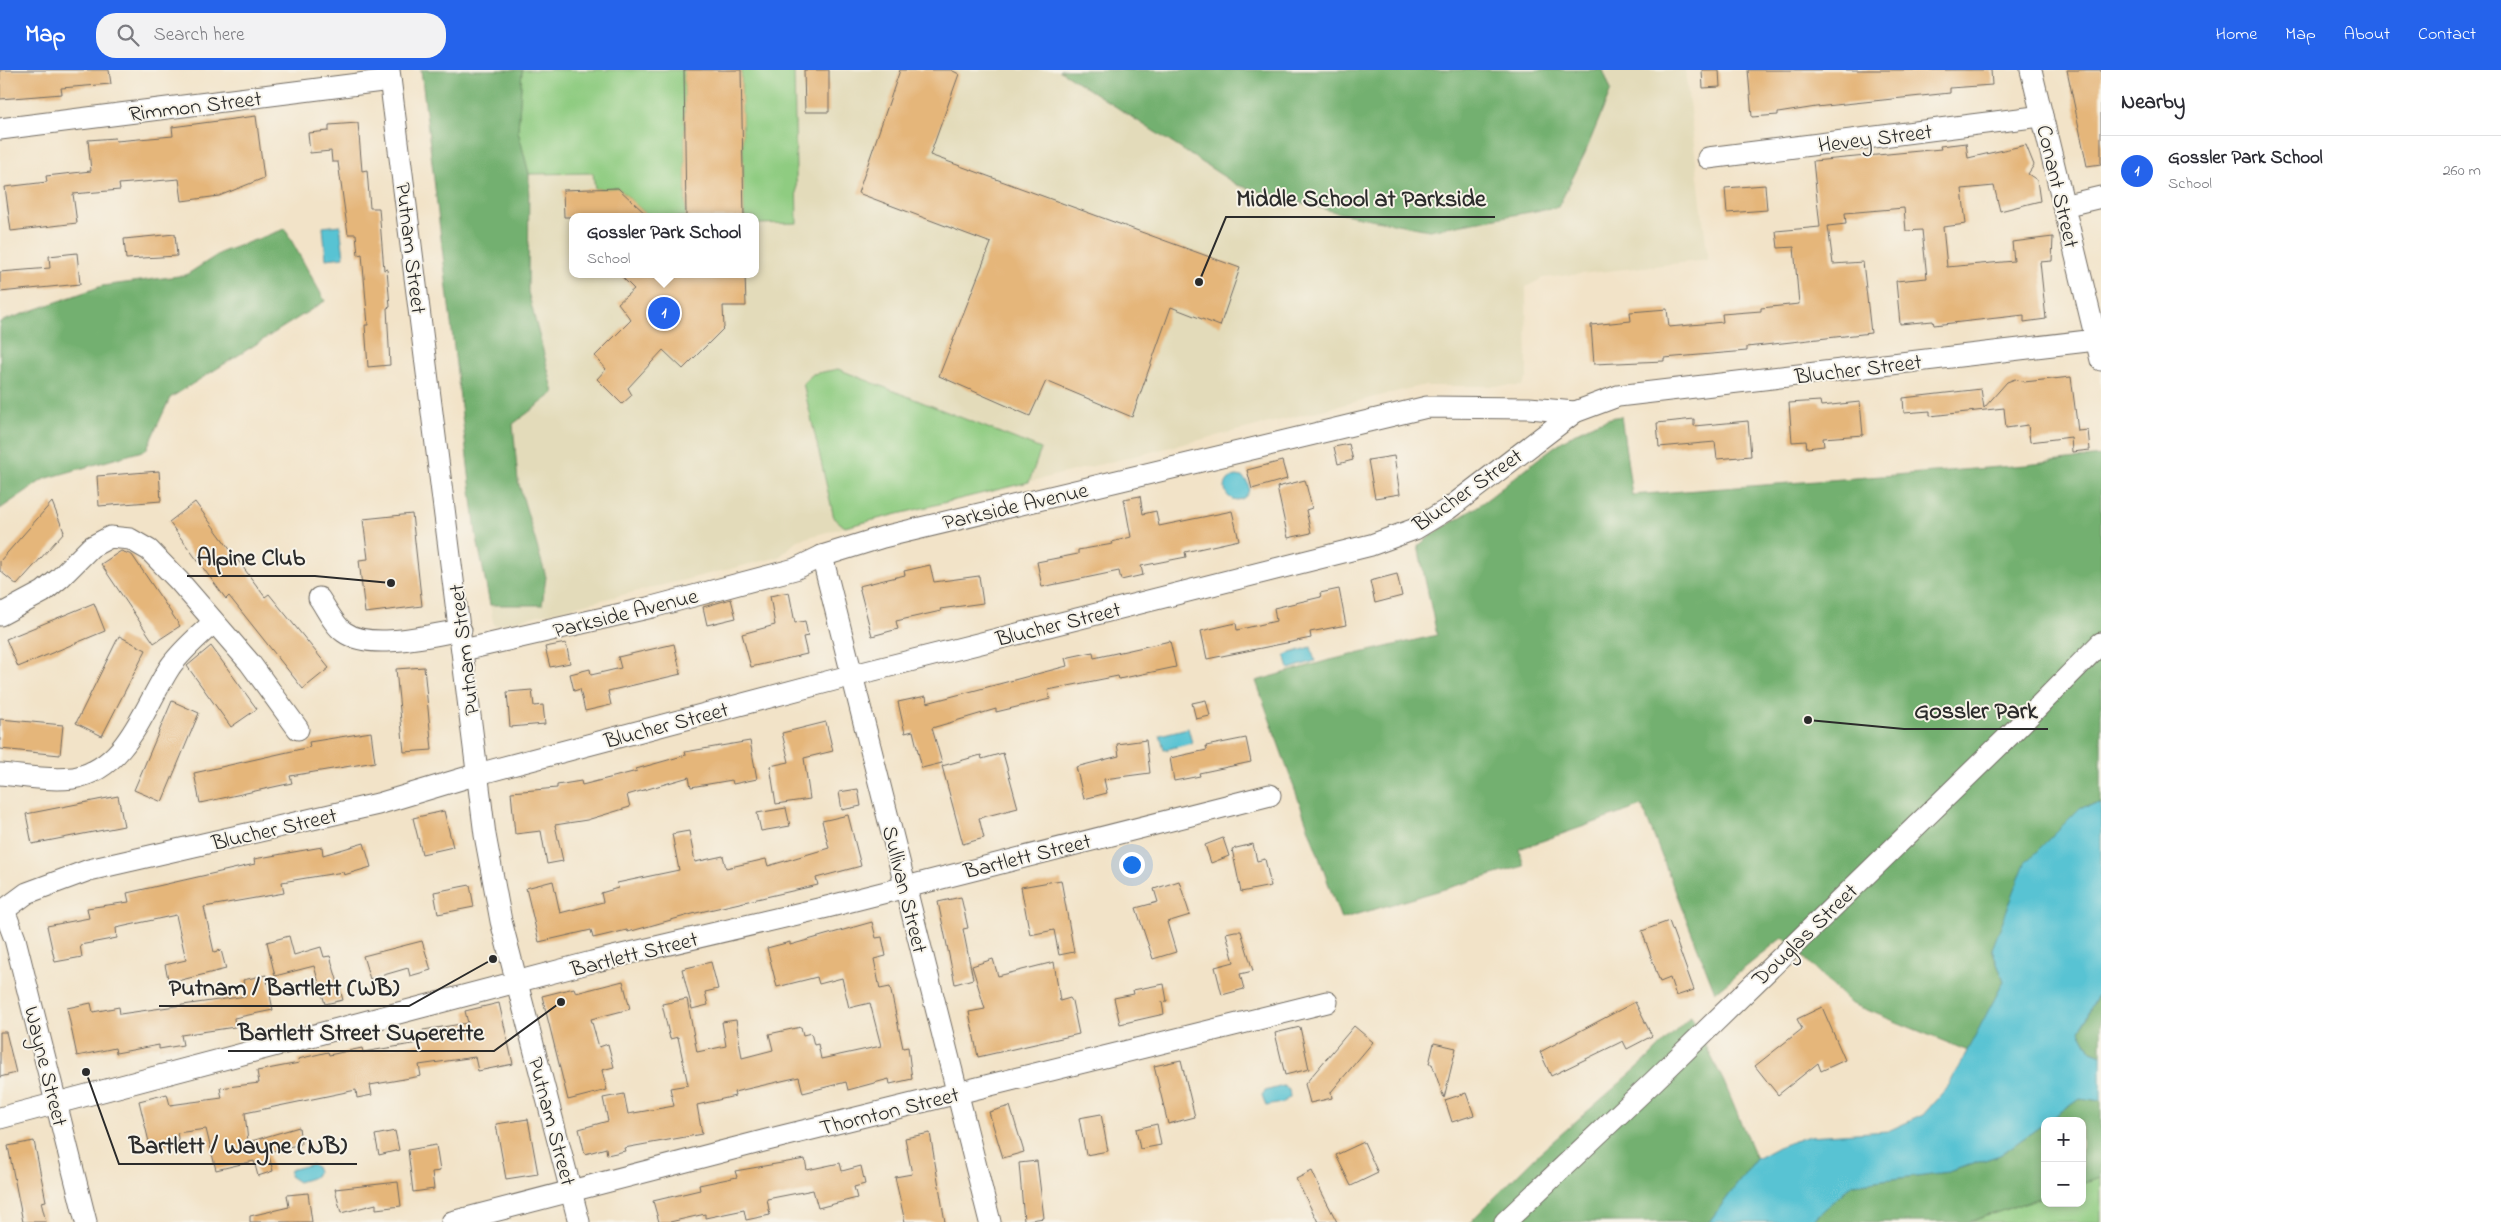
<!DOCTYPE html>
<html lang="en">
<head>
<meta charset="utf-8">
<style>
  :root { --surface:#fff; --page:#f2f2f3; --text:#2b2b33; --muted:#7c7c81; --line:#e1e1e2; --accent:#2563eb }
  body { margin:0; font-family:"Indie Flower",sans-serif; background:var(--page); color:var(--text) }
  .controls { position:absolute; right:15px; bottom:15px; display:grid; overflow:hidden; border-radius:10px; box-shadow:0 2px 8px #0003 }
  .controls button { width:45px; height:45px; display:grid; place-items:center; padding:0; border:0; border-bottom:1px solid var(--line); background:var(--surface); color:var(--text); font:25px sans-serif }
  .you { position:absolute; left:1131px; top:794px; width:18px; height:18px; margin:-12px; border:4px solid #fff; border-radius:50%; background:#1a73e8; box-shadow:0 0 0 8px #1a73e833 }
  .badge { display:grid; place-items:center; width:32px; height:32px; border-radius:50%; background:var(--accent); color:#fff; font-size:16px; font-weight:700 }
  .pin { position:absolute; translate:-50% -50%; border:2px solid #fff; box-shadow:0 1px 5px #0006 }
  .popup { position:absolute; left:569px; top:143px; width:190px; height:65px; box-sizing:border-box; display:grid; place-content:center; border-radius:10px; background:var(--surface); filter:drop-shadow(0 1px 4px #0005); font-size:16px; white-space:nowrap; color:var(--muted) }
  .popup b { font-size:19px; color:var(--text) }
  .popup::after { content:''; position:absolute; left:50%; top:100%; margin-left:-10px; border:10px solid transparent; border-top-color:var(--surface) }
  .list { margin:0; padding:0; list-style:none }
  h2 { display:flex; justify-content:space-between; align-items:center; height:65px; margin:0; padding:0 20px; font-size:21px }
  h2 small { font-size:16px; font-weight:400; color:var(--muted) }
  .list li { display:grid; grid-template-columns:32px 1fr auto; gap:15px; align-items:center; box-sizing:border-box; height:70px; padding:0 20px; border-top:1px solid var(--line) }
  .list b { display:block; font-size:19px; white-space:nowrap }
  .list p { margin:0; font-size:16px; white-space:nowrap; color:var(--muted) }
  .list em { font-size:16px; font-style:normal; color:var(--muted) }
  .icon { flex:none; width:28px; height:28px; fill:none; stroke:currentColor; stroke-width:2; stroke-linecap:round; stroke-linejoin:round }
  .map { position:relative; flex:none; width:2101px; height:1152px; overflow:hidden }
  header { display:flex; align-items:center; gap:30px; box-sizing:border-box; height:70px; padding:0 25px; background:var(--accent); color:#fff }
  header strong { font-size:24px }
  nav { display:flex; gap:28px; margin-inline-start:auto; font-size:18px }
  .search { width:350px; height:45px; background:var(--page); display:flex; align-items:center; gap:12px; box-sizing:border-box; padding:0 18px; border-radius:20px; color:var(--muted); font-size:19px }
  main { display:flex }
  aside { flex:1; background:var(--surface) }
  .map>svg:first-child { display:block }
</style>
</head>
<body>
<header>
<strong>Map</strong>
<div class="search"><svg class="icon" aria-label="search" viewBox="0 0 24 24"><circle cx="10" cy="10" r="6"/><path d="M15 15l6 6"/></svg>Search here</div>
<nav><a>Home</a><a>Map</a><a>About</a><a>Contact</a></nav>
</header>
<main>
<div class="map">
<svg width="2101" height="1152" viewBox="0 0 2101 1152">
  <rect width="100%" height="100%" fill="#f7f3e8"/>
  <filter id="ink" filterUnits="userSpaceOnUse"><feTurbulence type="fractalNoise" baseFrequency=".02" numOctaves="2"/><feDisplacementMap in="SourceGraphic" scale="10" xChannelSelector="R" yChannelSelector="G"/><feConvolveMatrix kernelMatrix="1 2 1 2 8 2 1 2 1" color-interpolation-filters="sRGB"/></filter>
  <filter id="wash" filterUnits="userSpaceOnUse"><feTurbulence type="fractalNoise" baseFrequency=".0096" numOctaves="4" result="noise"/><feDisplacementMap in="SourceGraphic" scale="20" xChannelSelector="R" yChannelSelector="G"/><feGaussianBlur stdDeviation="1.12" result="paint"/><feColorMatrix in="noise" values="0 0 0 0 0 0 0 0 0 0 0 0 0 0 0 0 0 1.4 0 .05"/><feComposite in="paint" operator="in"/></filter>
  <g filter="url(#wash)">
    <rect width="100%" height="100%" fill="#f2e3c8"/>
    <!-- built -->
    <path fill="#e3dbba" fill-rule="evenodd" d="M421 0H1061L1611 20 1603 0H1685L1708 190 1543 208 1526 217 1527 308 1522 316H1420L845 457 798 470 779 487 494 556 476 463ZM573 147H755V204H573Z"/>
    <!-- green -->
    <g fill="#8fcc81" stroke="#5d7c56">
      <path d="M522 0H684L686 147H649L618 118 595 119 593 103 529 104 518 61Z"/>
      <path d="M741 0H794L797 153 755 154V147H744Z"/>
      <path d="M838 299 1041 379 1029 412 845 457 834 448 803 313 813 304Z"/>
      <path d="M2101 1107V1152H1969L2045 1126V1133H2082V1113Z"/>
    </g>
    <!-- forest -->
    <g fill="#73b06f" stroke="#4f6e4d">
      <path d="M421 0H522L518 61 529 104 528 222 554 323 513 354 518 411 546 507 542 535H490L476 463Z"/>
      <path d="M1059 0H1603L1611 20 1585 83 1558 137 1429 160 1339 143 1237 115Z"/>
      <path d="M285 159 325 231 170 328 146 380 44 409 0 439V252L102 216 186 205 222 182Z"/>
      <path d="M1621 346 1632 425 2026 395 2101 386V734L2081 737 1992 879 2004 911 1968 981 1850 933 1783 867 1715 922 1642 736 1519 779 1524 796 1341 849 1256 611 1326 591 1437 565 1418 476C1437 460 1455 451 1475 438 1518 409 1569 353 1621 346Z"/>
      <path d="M2101 916V985L2091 981 2080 961Z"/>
      <path d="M1691 946 1724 1012 1756 1089 1709 1152H1470L1536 1086 1644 992Z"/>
      <path d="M2080 1028 2101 1031V1107L2082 1113V1051H2048Z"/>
      <path d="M2045 1053V1126L1969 1152H1811L1852 1114 1948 1102 2000 1085Z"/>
    </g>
    <!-- water -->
    <g fill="#58c3d3" stroke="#42777f">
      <path d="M340 155 344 187 326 189 323 157Z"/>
      <circle cx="1237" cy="418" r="12"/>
      <path d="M1311 577 1315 591 1289 599 1285 585Z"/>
      <path d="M1188 658 1192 673 1164 680 1160 665Z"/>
      <path d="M2101 734V916L2080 961 2091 981 2101 985V1031L2080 1028 2000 1085 1948 1102 1852 1114 1811 1152H1709L1756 1089 1778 1077 1809 1066 1888 1061 1923 1045 1949 1015 2004 911 1992 879 2025 793 2081 737Z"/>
      <path d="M1283 1016 1289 1019 1290 1027 1282 1033 1266 1036 1262 1025 1265 1021Z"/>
      <path d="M312 1094 316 1097 318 1102 314 1107 298 1112 289 1106 290 1100Z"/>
    </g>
    <g id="blocks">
      <!-- building -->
      <g fill="#e5b67a">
        <path d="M0 0H109L111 14 61 18 62 24 0 29Z"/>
        <path d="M684 0H741L744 147H686Z"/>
        <path d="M804 0H829V42H805Z"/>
        <path d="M900 0H951L959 4 930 85 1240 198 1220 256 1171 237 1132 347 1046 311 1030 346 939 306 991 173 858 123Z"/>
        <path d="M1702 0H1719L1720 17 1703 18Z"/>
        <path d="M1748 0H1991L1992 15 1950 18V23L1816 37 1778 43V45L1752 47Z"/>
        <path d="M2067 0H2101V94L2087 96Z"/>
        <path d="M256 46 264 108 219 126 182 131 179 109 119 114 120 120 73 124 77 153 11 161 5 117 47 112 46 106 91 101 88 70 115 68 116 71 173 66 172 57Z"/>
        <path d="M358 53 362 101 367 100 370 138H379L384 200 387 199 390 237 387 238 390 295 368 297 365 255H368L362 184 358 185 356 164H348L338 92H332L331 81 310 83 308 63 329 61V55Z"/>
        <path d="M1966 73 1968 88 2026 75 2034 95 2028 104 2037 110 2040 131 2000 141 1994 116 1962 119 1966 154 1943 157 1947 197 2014 191 2012 172 2053 167 2052 191 2040 192 2046 249 2024 252V245L1934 255 1933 251 1900 254 1896 211 1927 208 1922 160 1906 161 1904 138 1845 143 1846 154 1828 156 1833 194 1863 192 1871 263 1747 277V281L1664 288V291L1594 294 1591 255 1631 251 1630 242 1667 239 1669 257 1723 252 1722 244 1761 241V238L1799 234 1794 177 1778 178 1776 161 1820 157 1813 91 1941 79 1940 76Z"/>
        <path d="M1765 115 1767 140 1727 143 1725 118Z"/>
        <path d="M618 118 649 147H564L563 120Z"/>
        <path d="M175 164 177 186 126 189 124 169Z"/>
        <path d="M77 183 80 214 0 222V202L50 198 49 186Z"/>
        <path d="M619 204H745L746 236H723L724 258 683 299 663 280 628 318 632 325 622 334 597 309 606 299 595 286 631 250 618 233 634 219Z"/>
        <path d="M2071 307 2078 361 2088 360 2090 380 2072 382 2071 367 2030 372 2028 355 2006 358 2004 338 1930 346V341L1904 343 1903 328 1981 319 1984 338 2007 312 2015 309 2024 312Z"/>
        <path d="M1820 331 1821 336 1860 332 1863 365 1823 368 1824 376 1807 378 1806 371 1792 372 1789 333Z"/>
        <path d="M1694 349V356L1748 351 1751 386 1717 389 1715 372 1659 377 1657 353Z"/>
        <path d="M1349 374 1353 390 1338 394 1334 377Z"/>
        <path d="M1394 386 1400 424 1375 428 1368 390Z"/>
        <path d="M1282 391 1287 409 1252 419 1247 400Z"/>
        <path d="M159 401 161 431 99 436 97 406Z"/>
        <path d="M1305 410 1312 438 1306 440 1311 463 1288 468 1277 417Z"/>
        <path d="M1140 426 1143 444 1156 441 1159 456 1232 441 1239 470 1185 482 1186 487 1141 496 1143 505 1121 510 1119 501 1042 517 1037 492 1078 484V480L1113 474 1112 472 1131 467 1124 429Z"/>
        <path d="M52 432 64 462 17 515 0 501V491Z"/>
        <path d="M195 432 265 527 269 524 329 598 303 619 229 526 226 529 169 452Z"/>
        <path d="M412 444 422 536 365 543 359 490 368 489 363 449Z"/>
        <path d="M121 481 132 485 180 556 154 573 101 494Z"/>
        <path d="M930 495 934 512 979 506 983 533 940 539 941 541 896 551 898 559 872 566 859 516 905 505 904 501Z"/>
        <path d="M1397 504 1402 526 1375 533 1370 511Z"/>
        <path d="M1339 519 1346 555 1310 562 1311 568 1207 589 1201 561 1236 553 1237 560 1276 551 1274 538 1321 527 1320 523Z"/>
        <path d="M789 522 795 553 805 551 808 566 803 567 807 584 751 597 742 564 775 555 770 526Z"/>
        <path d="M731 529 736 548 707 555 703 537Z"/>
        <path d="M94 533 105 561 18 597 6 569Z"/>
        <path d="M119 566 146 580 102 666 76 653Z"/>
        <path d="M1170 571 1176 597 1119 609 1118 606 1048 620 1050 629 996 642V639L932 658 942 693 922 698 913 661 905 663 898 632 926 626 927 633 1067 596 1065 588 1093 582 1094 588Z"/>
        <path d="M566 573 570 593 550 597 545 577Z"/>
        <path d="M674 574 681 604 608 621 611 635 585 641 580 619 574 621 570 604 590 599 591 605 621 598 618 587Z"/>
        <path d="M211 576 257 639 231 657 187 596Z"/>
        <path d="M424 597 432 680 404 682 396 599Z"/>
        <path d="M532 620 534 636 543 635 545 654 510 657 507 622Z"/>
        <path d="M1206 630 1210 646 1196 649 1192 633Z"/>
        <path d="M172 631 199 643 162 732 134 720Z"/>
        <path d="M0 649 63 655 60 685 0 679Z"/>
        <path d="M826 652 833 681 804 688 810 729 776 734 770 696 789 692 782 663Z"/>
        <path d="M371 662 375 692 290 706 292 713 200 733 194 703 310 677 309 672Z"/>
        <path d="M1246 668 1251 692 1199 703 1200 706 1174 711 1170 688 1207 680 1206 676Z"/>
        <path d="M1146 670 1150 703 1104 709 1107 723 1084 729 1076 697 1119 686 1117 674Z"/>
        <path d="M750 671 757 709 733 714 732 710 691 717 689 707 627 725 630 737 587 750 555 755 563 791 547 794 541 761 515 764 511 722 557 718V715L581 711 582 715 637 701 636 699 686 685 685 682Z"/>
        <path d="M1003 683 1018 738 979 748 984 768 963 774 942 696 981 685 982 689Z"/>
        <path d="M858 719 861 736 842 740 839 722Z"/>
        <path d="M118 726 124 756 32 774 26 744Z"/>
        <path d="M786 738 790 756 761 761 757 743Z"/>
        <path d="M444 741 453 777 422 784 413 748Z"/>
        <path d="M848 745 861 796 816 808 818 815 696 843 628 862 627 860 593 868 591 860 539 872 526 818 553 811 560 843 603 832 601 823 618 818 617 813 679 800 672 764 689 761 695 792 723 786 726 798 766 789 768 796 829 778 822 751Z"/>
        <path d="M1223 768 1229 786 1211 793 1205 775Z"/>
        <path d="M364 773 371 797 344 805 343 802 282 812 284 823 204 837 214 882 221 880 226 899 169 913 165 895 186 890 176 845 116 858 117 868 80 875 82 887 55 892 47 856 89 848 87 838 129 832 127 823 255 794 254 789 322 777 323 785Z"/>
        <path d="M1253 774 1257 791 1265 789 1271 816 1241 822 1232 779Z"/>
        <path d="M1061 810 1074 882 1059 885 1054 860 1030 865 1021 817Z"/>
        <path d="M1179 811 1190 845 1167 852 1176 882 1153 889 1136 838 1158 832 1154 819Z"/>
        <path d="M470 815 474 837 438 844 434 822Z"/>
        <path d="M961 827 968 858 963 859 973 909 955 914 938 832Z"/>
        <path d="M1669 851 1694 920 1676 926 1670 908 1660 912 1642 861Z"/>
        <path d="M872 852 876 868 882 867 886 886 874 889 880 919 890 917 903 978 908 977 912 1009 890 1014 889 1009 848 1020 846 1012 803 1023 799 1007 734 1022 735 1026 697 1035 702 1064 624 1078 625 1081 607 1085 606 1078 585 1084 579 1059 608 1051 603 1028 624 1024 628 1044 674 1036 670 1018 688 1015 678 967 670 969 662 934 687 929 697 982 726 976 722 952 736 950 742 988 773 980 769 964 801 957 803 965 811 963 814 975 818 974 821 989 881 976 870 933 849 938 842 908 819 914 817 907 777 917 767 878 790 872V875Z"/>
        <path d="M1235 861H1241L1253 901 1240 904 1244 919 1222 925 1215 897 1234 892 1226 863Z"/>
        <path d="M289 866 294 885 321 877 324 887 330 886 343 930 325 934 314 896 275 906 267 872Z"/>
        <path d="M422 871 431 900 410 906 408 898 370 909 363 886Z"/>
        <path d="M993 889 998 906 1054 892 1060 931 1070 928 1072 931 1079 964 978 987 969 942 985 939 972 896Z"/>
        <path d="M711 892 718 919 705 922 708 935 692 939 682 899Z"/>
        <path d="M266 905 273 940 234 948 235 957 181 965 183 975 159 979V975L116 983 115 978 77 986 67 938 91 933 93 942 119 937 120 944 246 926 243 910Z"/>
        <path d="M623 911 630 939 591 949 599 977 608 974 614 997 602 1000 607 1020 568 1030 542 926 574 918 576 923Z"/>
        <path d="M1164 914 1167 931 1162 932 1164 944 1120 954 1114 928 1134 924 1133 920Z"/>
        <path d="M1635 932 1652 966 1627 979 1623 971 1551 1006 1540 982Z"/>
        <path d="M499 933 513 994 478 1001 475 987 419 995 421 1006 370 1015 372 1025 357 1028 356 1020 245 1043 248 1072 299 1057 301 1074 268 1082 273 1101 258 1106 254 1091 216 1100 206 1059 177 1063 179 1073 151 1080 139 1031 167 1024 170 1035 222 1028 220 1018 259 1013 257 1001 299 993 298 989 328 982 329 985 362 978 363 982 425 972 423 960 468 953 465 941Z"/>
        <path d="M1822 937 1845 990 1821 1001 1818 993 1778 1025 1755 996 1802 959 1797 949Z"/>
        <path d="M1354 956 1373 972 1331 1022 1332 1028 1310 1033 1305 1014Z"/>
        <path d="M1300 957 1309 999 1285 1005 1275 963Z"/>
        <path d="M0 962H6L16 1003 0 1007Z"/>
        <path d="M1434 973 1456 978 1444 1028 1432 994H1429Z"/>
        <path d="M1181 990 1195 1047 1168 1054 1154 996Z"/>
        <path d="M1466 1023 1474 1045 1452 1052 1445 1030Z"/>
        <path d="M1010 1036 1024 1082 1003 1088 989 1042Z"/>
        <path d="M1101 1044 1108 1081 1086 1085 1079 1048Z"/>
        <path d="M528 1049 538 1104 506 1109 496 1054Z"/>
        <path d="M1157 1054 1161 1075 1140 1079 1136 1059Z"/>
        <path d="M395 1061 399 1080 379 1085 375 1065Z"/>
        <path d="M930 1063 945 1152H905L895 1107 912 1104 905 1068Z"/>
        <path d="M34 1071 46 1131 41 1132 46 1152H23L8 1076Z"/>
        <path d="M1364 1072 1378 1103 1351 1116 1336 1085Z"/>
        <path d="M436 1075 440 1101 432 1102 434 1119 413 1122 408 1080Z"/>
        <path d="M805 1089 807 1100 840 1093 842 1101 861 1096 865 1114 854 1117 857 1128 818 1138 813 1120 767 1129 770 1145 746 1150 744 1140 705 1148V1144L670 1152H659L653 1131 700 1120 699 1115 737 1107 735 1101Z"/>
        <path d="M1037 1091 1044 1148 1024 1151 1019 1093Z"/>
        <path d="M1312 1101 1321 1121 1337 1152H1318L1296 1109Z"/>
        <path d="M398 1112 401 1136 376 1139V1134L341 1143 335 1119Z"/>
        <path d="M308 1123 312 1152H250V1146L289 1137 287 1125Z"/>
      </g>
    </g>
  </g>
  <g filter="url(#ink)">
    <use href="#blocks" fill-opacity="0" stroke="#716b62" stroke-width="1"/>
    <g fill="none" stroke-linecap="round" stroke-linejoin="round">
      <defs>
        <g id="minor">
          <path d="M389 0 485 765 501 851 579 1152"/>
          <path d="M2031 0 2101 290"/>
          <path d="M0 59 390 10"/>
          <path d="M1708 88 2042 46"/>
          <path d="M2063 136 2101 127"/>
          <path d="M822 486 990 1152"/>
          <path d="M319 528C326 538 334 555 344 562 370 581 431 565 461 560"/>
          <path d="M0 545 43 522 60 508 91 477 110 467 130 469 149 480 179 511 250 593 298 659"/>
          <path d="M463 580 652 537 795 499 822 486 883 467 1427 337 1529 338 1575 342"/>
          <path d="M0 704C24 706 49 711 73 708 127 699 144 637 170 597 182 580 198 567 213 553"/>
          <path d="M4 840 27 823 89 800 378 734 478 704 834 610 1371 475 1415 459 1448 439 1575 342 1618 326 2096 270"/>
          <path d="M4 840 15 869 86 1152"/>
          <path d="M0 1048 592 892 827 837 1270 725"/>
          <path d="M452 1152 767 1070 1327 932"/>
          <path d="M1505 1152 1653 1012 2016 659 2101 573"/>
        </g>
      </defs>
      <!-- minor casing -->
      <use href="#minor" stroke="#716b62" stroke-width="23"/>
      <!-- minor -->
      <use href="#minor" stroke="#fff" stroke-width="21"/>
    </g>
  </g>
  <g text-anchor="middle" stroke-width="4" stroke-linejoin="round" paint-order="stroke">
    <!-- street labels -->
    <g font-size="22" fill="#2b2b2b" stroke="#f7f3e8">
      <text transform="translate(195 35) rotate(-7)" y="8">Rimmon Street</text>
      <text transform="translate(1875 67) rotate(-7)" y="8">Hevey Street</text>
      <text transform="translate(2059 116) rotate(77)" y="8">Conant Street</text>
      <text transform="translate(412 178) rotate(83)" y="8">Putnam Street</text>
      <text transform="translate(1858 298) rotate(-7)" y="8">Blucher Street</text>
      <text transform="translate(1467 419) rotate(-35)" y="8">Blucher Street</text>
      <text transform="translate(1015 435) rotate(-13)" y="8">Parkside Avenue</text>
      <text transform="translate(625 542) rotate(-14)" y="8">Parkside Avenue</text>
      <text transform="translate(1058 553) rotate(-14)" y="8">Blucher Street</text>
      <text transform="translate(463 580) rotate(-97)" y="8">Putnam Street</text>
      <text transform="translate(666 654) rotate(-15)" y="8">Blucher Street</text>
      <text transform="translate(274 758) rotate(-13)" y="8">Blucher Street</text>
      <text transform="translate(1027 785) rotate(-14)" y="8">Bartlett Street</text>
      <text transform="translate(906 819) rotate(76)" y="8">Sullivan Street</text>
      <text transform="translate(1804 864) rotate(-44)" y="8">Douglas Street</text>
      <text transform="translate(634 883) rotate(-14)" y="8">Bartlett Street</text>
      <text transform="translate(47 996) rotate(76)" y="8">Wayne Street</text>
      <text transform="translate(889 1040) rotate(-14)" y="8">Thornton Street</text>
      <text transform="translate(553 1051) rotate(75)" y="8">Putnam Street</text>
    </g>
  </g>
  <!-- callouts -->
  <path fill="none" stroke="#2b2b2b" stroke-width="2" d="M1199 212L1226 147H1495M391 513L315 506H187M1808 650L1904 659H2048M493 889L409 936H159M561 932L494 981H228M86 1002L119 1094H357"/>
  <g fill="#2b2b2b" stroke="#f7f3e8" stroke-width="2">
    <circle cx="1199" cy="212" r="5"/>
    <circle cx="391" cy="513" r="5"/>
    <circle cx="1808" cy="650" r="5"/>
    <circle cx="493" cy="889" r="5"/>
    <circle cx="561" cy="932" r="5"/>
    <circle cx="86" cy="1002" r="5"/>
  </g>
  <g font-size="24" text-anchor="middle" font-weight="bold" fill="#2b2b2b" stroke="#f7f3e8" stroke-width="4" stroke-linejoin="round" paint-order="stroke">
    <text x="1361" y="136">Middle School at Parkside</text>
    <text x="251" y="495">Alpine Club</text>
    <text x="1976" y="648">Gossler Park</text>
    <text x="284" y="925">Putnam / Bartlett (WB)</text>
    <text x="361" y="970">Bartlett Street Superette</text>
    <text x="238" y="1083">Bartlett / Wayne (NB)</text>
  </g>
</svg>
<div class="controls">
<button>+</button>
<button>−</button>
</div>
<div class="you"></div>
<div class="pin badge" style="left:664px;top:243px">1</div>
<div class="popup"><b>Gossler Park School</b>School</div>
</div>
<aside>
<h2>Nearby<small></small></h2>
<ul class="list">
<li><span class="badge">1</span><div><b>Gossler Park School</b><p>School</p></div><em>260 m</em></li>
</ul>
</aside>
</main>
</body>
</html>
